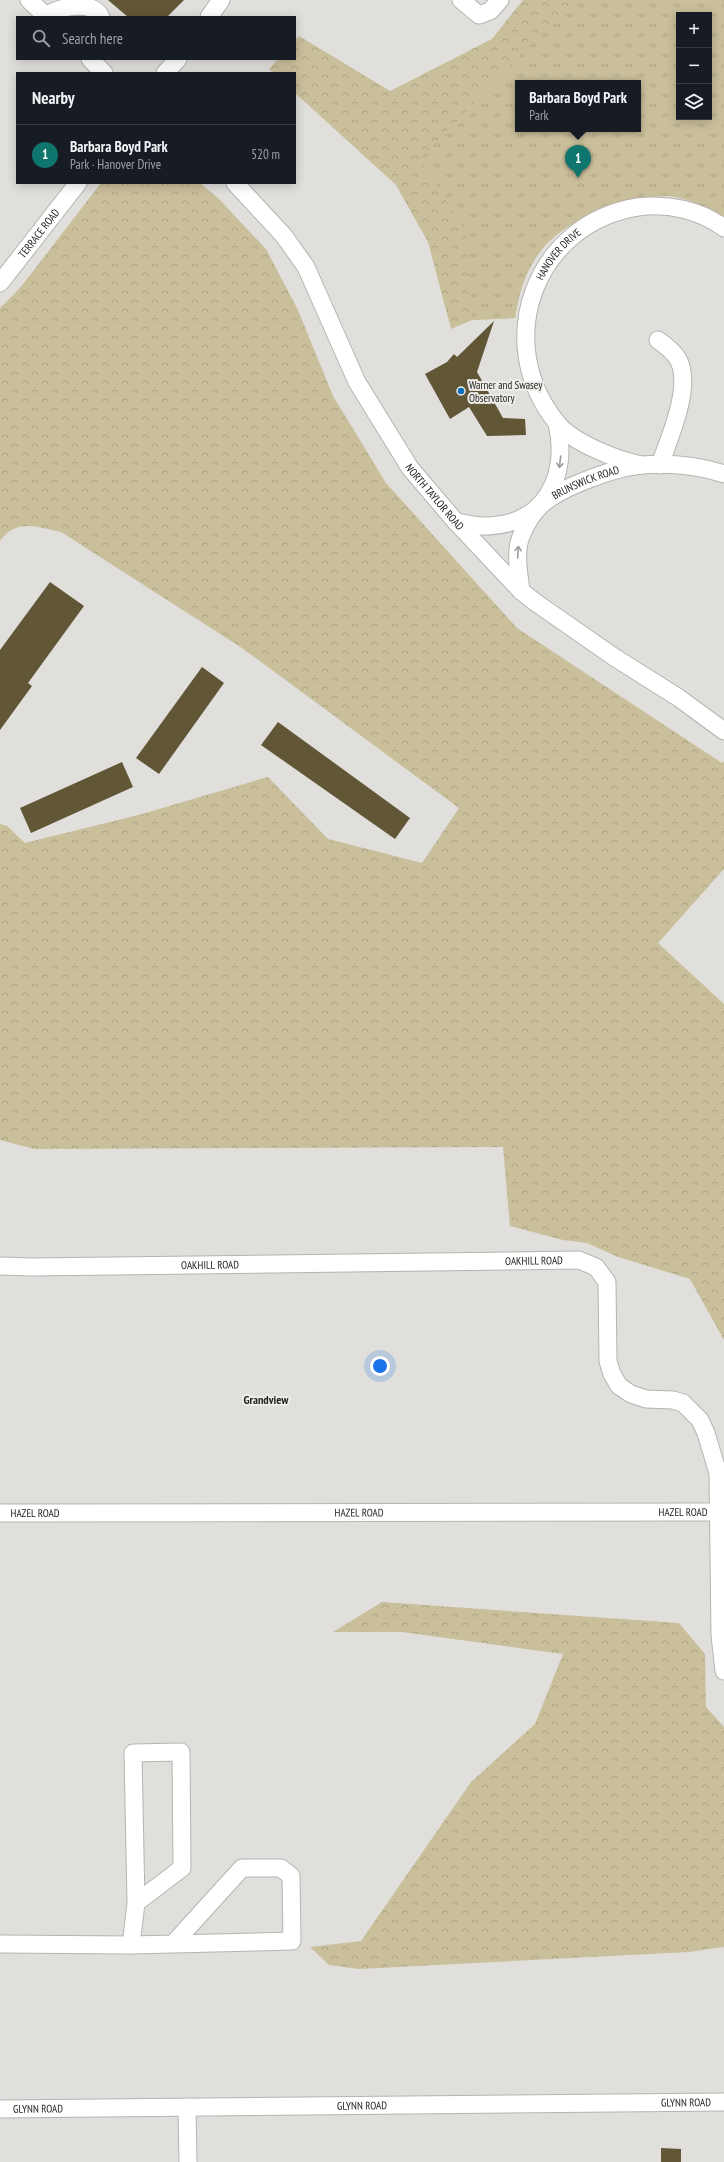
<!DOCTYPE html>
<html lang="en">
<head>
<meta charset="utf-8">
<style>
  :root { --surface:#171b24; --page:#20242c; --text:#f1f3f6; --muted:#9ea1a6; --line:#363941; --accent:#0f766e }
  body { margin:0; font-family:"PT Sans Narrow",sans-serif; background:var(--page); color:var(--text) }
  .controls { position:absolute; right:12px; top:12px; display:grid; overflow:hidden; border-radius:0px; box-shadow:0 2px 10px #0003 }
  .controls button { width:36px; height:36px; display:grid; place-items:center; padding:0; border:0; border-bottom:1px solid var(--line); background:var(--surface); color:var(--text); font:20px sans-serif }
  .you { position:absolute; left:380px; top:1366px; width:14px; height:14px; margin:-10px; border:3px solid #fff; border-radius:50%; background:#1a73e8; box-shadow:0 0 0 6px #1a73e833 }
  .badge { display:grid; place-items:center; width:26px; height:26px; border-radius:50%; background:var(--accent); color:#fff; font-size:13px; font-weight:700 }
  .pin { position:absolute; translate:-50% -33px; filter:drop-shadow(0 1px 2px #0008) }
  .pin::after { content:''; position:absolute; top:21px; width:14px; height:12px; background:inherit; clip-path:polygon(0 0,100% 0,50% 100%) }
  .popup { position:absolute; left:515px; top:80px; width:126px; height:52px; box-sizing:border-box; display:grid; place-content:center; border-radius:0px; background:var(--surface); filter:drop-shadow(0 1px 3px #0005); font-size:13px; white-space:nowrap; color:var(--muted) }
  .popup b { font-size:15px; color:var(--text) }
  .popup::after { content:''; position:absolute; left:50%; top:100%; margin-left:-8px; border:8px solid transparent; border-top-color:var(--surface) }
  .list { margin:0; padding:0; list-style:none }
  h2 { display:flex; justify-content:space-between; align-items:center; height:52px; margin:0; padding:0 16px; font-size:17px }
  h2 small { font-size:13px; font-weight:400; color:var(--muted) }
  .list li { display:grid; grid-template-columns:26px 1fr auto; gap:12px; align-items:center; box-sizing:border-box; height:60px; padding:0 16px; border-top:1px solid var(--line) }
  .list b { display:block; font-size:15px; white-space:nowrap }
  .list p { margin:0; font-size:13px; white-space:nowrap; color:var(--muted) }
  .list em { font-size:13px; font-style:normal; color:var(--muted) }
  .icon { flex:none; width:22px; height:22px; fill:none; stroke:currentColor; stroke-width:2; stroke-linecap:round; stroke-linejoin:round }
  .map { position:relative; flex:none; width:724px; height:2162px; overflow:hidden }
  .search { position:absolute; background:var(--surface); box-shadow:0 2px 10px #0003; left:16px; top:16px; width:280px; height:44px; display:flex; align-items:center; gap:10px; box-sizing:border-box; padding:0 14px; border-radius:0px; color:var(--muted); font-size:15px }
  .panel { position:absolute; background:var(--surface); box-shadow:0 2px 10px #0003; left:16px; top:72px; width:280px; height:112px; border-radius:0px }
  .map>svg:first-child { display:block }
</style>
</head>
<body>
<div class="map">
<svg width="724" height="2162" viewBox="0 0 724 2162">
  <defs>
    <pattern id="forest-crowns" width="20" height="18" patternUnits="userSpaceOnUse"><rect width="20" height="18" fill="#cabf9b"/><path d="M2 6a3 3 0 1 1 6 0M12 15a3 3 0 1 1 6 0" fill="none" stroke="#ada485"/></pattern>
    <pattern id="park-tufts" width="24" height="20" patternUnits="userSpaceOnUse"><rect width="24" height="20" fill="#cabf9b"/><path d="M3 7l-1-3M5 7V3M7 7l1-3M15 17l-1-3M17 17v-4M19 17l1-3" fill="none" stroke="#ada485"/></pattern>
  </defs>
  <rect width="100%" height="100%" fill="#e0dfdc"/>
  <!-- forest -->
  <g fill="url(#forest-crowns)" fill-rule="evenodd">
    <path d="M523 0H724V218C707 208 688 197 668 196 626 195 560 220 537 256 523 277 519 294 515 318L472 320 451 329 428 242 396 185 295 93V73H273L269 69 278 59H295V40L299 36 390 91 492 39ZM679 15H709V117H679ZM518 83H638V129H518Z"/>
    <path d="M101 183H200L218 198 266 249 298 310 333 396 386 483 517 628 722 763 724 761V869L658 943 724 1004V1340L690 1279 618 1257 587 1243 563 1240 510 1226 503 1147 34 1149 0 1140V824L7 826 25 843 142 814 268 777 328 839 422 863 459 808 242 648 61 532C37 527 16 518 0 541V308L20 288Z"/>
    <path d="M382 1602 679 1623 705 1654 706 1707 724 1727V1947L689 1952 359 1969 329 1965 310 1947 361 1941 471 1782 535 1724 563 1654 402 1632H333Z"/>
  </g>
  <!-- park -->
  <path fill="url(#park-tufts)" fill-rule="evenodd" d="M573 0H724V218C707 208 688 197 668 196 626 195 560 220 537 256 523 277 519 294 515 318L472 320 466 232 420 159ZM679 15H709V117H679ZM518 83H638V129H518Z"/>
  <!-- building -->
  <g fill="#615636">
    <path d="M108 0H184L167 17H128Z"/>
    <path d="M494 321 477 372 503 418 525 419 526 435 487 436 469 407 450 419 425 374 447 362 454 354 457 357Z"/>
    <path d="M50 582 84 606 28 683 32 686 0 730V650Z"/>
    <path d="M202 667 224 683 159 774 136 758Z"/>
    <path d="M278 722 410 818 395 839 261 745Z"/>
    <path d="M122 762 133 787 31 833 20 808Z"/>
    <path d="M661 2148 681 2149V2162H661Z"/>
  </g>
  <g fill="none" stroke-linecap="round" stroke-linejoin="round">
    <defs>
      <g id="minor">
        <path d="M29 0 47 17"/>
        <path d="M461 0 479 15 490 11 500 0"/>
        <path d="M46 16C61 6 93 0 101 17"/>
        <path d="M209 17 221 0"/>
        <path d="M90 59 104 73"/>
        <path d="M165 73 178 59"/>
        <path id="s1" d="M235 183 284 236 306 267 357 382 410 468 456 522 521 591 535 602 614 657 679 698 724 731"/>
        <path id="s2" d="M0 283 78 183"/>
        <path d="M658 340C665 345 674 352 678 359 693 386 669 438 660 465"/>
        <path id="s3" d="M642 465C617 460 573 443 557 423 491 342 535 223 638 207 668 203 700 210 724 228"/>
        <path d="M456 522C465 523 475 526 484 526 545 526 569 477 557 423"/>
        <path id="s4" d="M521 591C519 573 514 551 522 534 526 524 532 514 540 506 560 487 616 467 643 465 670 463 699 466 724 474"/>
        <path id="s5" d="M0 1266 32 1267 579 1260 596 1267 607 1282 608 1361 612 1374 619 1386 631 1394 646 1399 673 1400 683 1403 700 1420 706 1433 718 1473 720 1635 724 1671"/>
        <path id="s6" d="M0 1513 718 1512"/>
        <path d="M0 1944 131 1945 292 1941 291 1876 281 1868H242L173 1944"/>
        <path d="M131 1945 136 1903 133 1753 181 1752 182 1868 136 1903"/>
        <path d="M187 2107 188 2162"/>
        <path id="s7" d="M0 2109 724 2102"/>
      </g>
    </defs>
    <!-- minor casing -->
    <use href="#minor" stroke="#b5b4b1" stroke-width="19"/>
    <!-- minor -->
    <use href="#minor" stroke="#fff" stroke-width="17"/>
  </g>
  <!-- one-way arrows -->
  <defs><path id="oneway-shaft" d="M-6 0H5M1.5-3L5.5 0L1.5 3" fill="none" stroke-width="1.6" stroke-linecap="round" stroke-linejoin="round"/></defs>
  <g stroke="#9c9c9c">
    <use href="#oneway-shaft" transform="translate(560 462) rotate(97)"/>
    <use href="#oneway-shaft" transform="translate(518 552) rotate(-86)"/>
  </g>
  <!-- markers -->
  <circle fill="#0a6eba" stroke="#edece9" stroke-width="1.5" cx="461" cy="391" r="4"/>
  <g text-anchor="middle" stroke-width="4" stroke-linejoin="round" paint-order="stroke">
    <!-- street labels -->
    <g font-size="11" fill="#232322" stroke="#edece9">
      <text dy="4" stroke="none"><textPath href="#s2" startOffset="63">TERRACE ROAD</textPath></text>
      <text dy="4" stroke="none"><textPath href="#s3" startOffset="281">HANOVER DRIVE</textPath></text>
      <text dy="4" stroke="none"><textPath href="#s4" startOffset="143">BRUNSWICK ROAD</textPath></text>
      <text dy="4" stroke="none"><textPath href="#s1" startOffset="375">NORTH TAYLOR ROAD</textPath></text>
      <text dy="4" stroke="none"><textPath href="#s5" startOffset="534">OAKHILL ROAD</textPath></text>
      <text dy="4" stroke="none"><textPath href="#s5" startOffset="210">OAKHILL ROAD</textPath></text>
      <text dy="4" stroke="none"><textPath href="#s6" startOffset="359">HAZEL ROAD</textPath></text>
      <text dy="4" stroke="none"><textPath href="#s6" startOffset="683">HAZEL ROAD</textPath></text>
      <text dy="4" stroke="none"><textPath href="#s6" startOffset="35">HAZEL ROAD</textPath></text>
      <text dy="4" stroke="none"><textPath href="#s7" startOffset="686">GLYNN ROAD</textPath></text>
      <text dy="4" stroke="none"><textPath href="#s7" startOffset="362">GLYNN ROAD</textPath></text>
      <text dy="4" stroke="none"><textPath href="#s7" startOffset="38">GLYNN ROAD</textPath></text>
    </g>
    <!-- poi labels -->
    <g font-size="11" fill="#232322" stroke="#edece9" text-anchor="start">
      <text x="469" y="389">Warner and Swasey<tspan x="469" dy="13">Observatory</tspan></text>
    </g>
    <!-- neighbourhood labels -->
    <g font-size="12" font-weight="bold" fill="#232322" stroke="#edece9">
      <text x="266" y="1404">Grandview</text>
    </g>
  </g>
</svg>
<div class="controls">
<button>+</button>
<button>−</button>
<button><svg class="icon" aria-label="layers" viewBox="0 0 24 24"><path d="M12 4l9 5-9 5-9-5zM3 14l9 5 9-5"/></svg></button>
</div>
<div class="you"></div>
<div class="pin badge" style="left:578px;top:178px">1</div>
<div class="popup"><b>Barbara Boyd Park</b>Park</div>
<div class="search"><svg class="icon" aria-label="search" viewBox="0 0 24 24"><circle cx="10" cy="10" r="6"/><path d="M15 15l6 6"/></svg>Search here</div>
<section class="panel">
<h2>Nearby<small></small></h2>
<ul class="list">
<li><span class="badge">1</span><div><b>Barbara Boyd Park</b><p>Park · Hanover Drive</p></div><em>520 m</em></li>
</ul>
</section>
</div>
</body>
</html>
